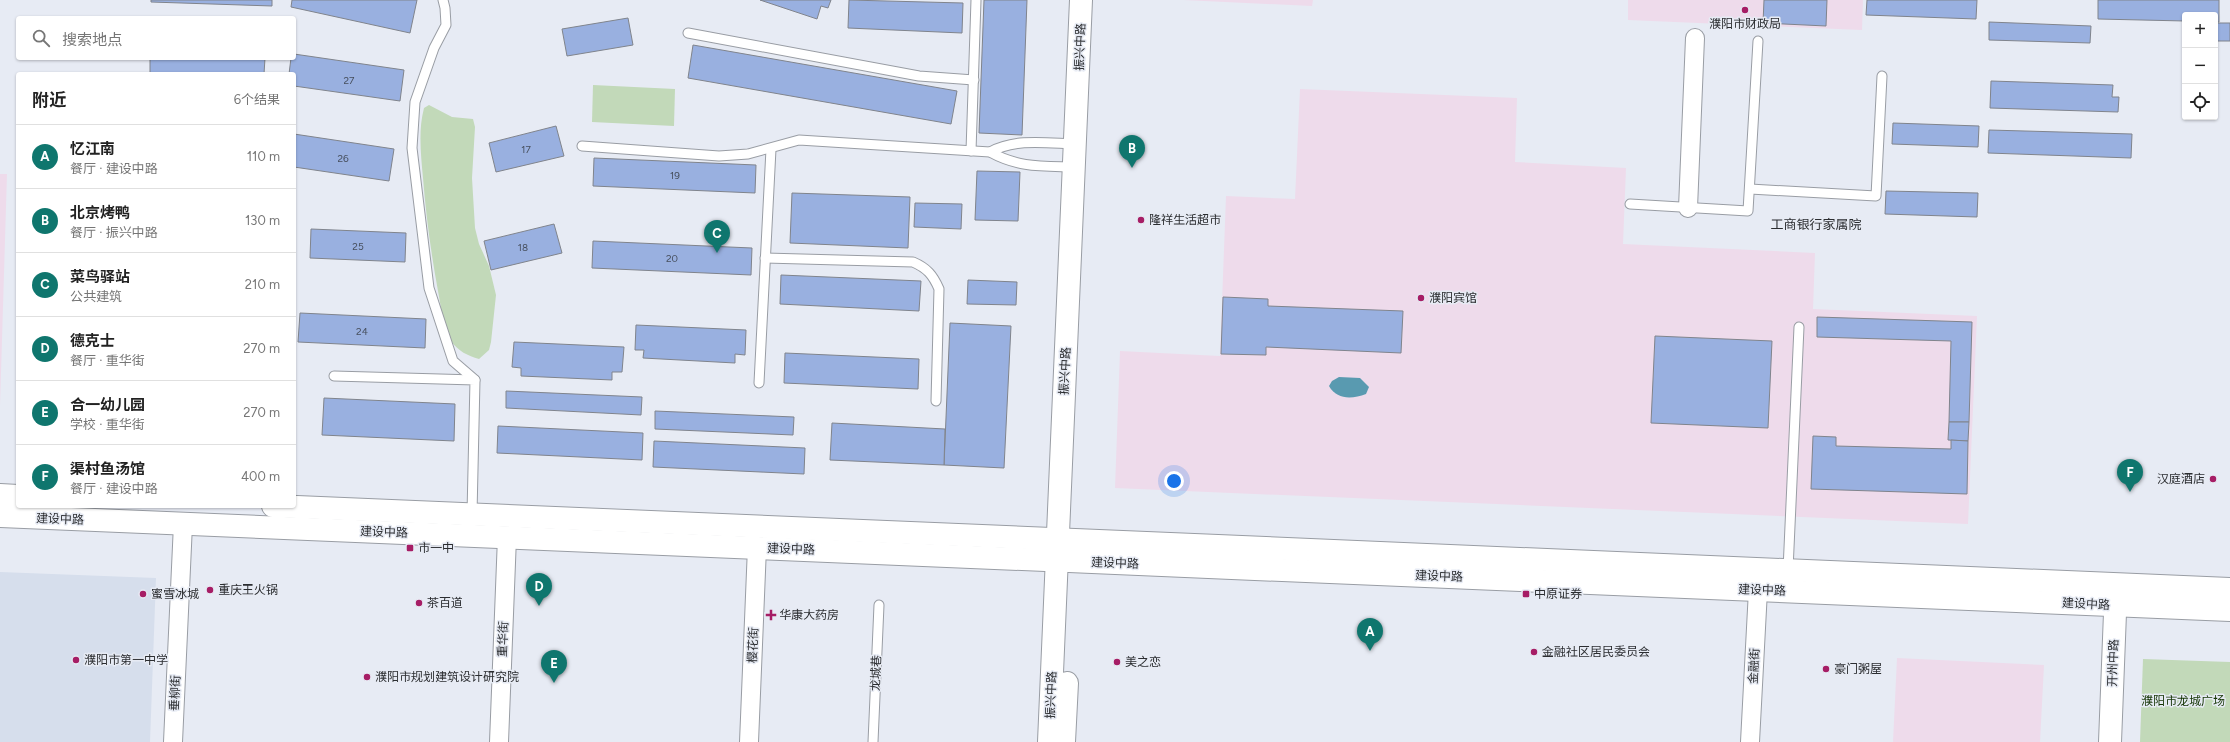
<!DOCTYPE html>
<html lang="zh">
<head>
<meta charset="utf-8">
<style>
  :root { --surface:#fff; --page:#f2f2f2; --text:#222; --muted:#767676; --line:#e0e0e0; --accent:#0f766e }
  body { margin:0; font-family:Figtree,"Noto Sans SC",sans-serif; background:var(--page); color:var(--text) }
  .controls { position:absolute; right:12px; top:12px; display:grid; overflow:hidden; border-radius:4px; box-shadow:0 1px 3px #0004 }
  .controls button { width:36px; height:36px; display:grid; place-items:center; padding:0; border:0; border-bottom:1px solid var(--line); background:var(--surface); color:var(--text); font:20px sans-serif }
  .you { position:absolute; left:1174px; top:481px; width:14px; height:14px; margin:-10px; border:3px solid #fff; border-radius:50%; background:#1a73e8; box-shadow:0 0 0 6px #1a73e833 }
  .badge { display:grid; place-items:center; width:26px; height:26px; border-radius:50%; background:var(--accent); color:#fff; font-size:13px; font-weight:700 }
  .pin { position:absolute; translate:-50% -33px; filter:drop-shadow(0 1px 2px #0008) }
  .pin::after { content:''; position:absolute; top:21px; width:14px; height:12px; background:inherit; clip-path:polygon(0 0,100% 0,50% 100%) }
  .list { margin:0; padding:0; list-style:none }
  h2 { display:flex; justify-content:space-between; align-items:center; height:52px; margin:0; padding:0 16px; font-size:17px }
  h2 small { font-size:13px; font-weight:400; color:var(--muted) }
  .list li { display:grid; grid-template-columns:26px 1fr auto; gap:12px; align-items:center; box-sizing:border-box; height:64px; padding:0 16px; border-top:1px solid var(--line) }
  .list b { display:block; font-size:15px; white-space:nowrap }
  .list p { margin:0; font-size:13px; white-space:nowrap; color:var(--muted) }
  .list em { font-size:13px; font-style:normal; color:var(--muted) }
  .icon { flex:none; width:22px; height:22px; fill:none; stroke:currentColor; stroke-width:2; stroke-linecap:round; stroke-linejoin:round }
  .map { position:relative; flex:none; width:2230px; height:742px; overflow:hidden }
  .search { position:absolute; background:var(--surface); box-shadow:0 1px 3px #0004; left:16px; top:16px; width:280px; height:44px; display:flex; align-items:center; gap:10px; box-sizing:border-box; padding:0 14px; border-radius:4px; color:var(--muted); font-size:15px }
  .panel { position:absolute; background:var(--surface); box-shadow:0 1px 3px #0004; left:16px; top:72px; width:280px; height:436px; border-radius:4px }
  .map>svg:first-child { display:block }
</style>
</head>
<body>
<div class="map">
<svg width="2230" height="742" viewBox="0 0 2230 742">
  <rect width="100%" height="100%" fill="#e7ebf4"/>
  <!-- commercial -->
  <g fill="#eedbeb">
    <path d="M1183 0H1313L1312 6Z"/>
    <path d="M1628 0H1863L1862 30 1628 20Z"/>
    <path d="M1300 89 1517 98 1515 162 1626 168 1623 244 1815 253 1813 309 1977 316 1968 524 1115 488 1120 351 1220 356 1226 196 1295 199Z"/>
    <path d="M0 174H7L0 406Z"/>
    <path d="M1897 658 2044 665 2040 742H1893Z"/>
  </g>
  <!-- built -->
  <path fill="#d6deec" d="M0 572 156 578 150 742H0Z"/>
  <!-- green -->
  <g fill="#c2d9b9">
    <path d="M593 85 675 89 674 126 592 122Z"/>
    <path d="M429 105 452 117 473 119 475 127 472 178 475 228 479 244 489 266 496 295 491 342 489 350 479 359C468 356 458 351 451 341 443 327 441 306 438 291 431 253 426 216 423 178 421 155 418 131 424 108Z"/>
    <path d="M2143 659 2230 662V742H2140Z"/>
  </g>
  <!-- water -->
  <path fill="#599ab0" d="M1339 377 1360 378 1369 387 1366 394C1352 399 1337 400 1329 386L1332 381Z"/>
  <!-- building -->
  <g fill="#99b0e0" stroke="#80848c">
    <path d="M151 0H272V6L151 2Z"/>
    <path d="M292 0H417L410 33 291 7Z"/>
    <path d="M760 0H831L828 8 821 6 817 19Z"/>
    <path d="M849 0 963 3 962 33 848 28Z"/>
    <path d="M984 0H1027L1022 135 979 133Z"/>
    <path d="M1764 0H1827L1826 26 1763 23Z"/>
    <path d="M1867 0H1977L1976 19 1866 15Z"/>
    <path d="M2098 0H2219V22H2215V15H2185V21L2098 19Z"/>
    <path d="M628 18 633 45 567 56 562 29Z"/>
    <path d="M1989 22 2091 26 2090 43 1989 40Z"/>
    <rect x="2215" y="23" width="15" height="18"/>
    <path d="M693 45 957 91 951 124 688 78Z"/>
    <path d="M294 54 404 70 400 101 294 86V74H289L291 58H294Z"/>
    <path d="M150 58H265L264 74H150Z"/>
    <path d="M1991 81 2113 85 2112 97H2119L2118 112 1990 108Z"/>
    <path d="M1893 123 1979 126 1978 147 1892 144Z"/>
    <path d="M556 126 564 156 496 172 489 143Z"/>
    <path d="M1989 130 2132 134 2131 158 1988 153Z"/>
    <path d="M294 134 394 149 389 181 294 167Z"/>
    <path d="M594 158 756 165 755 193 593 186Z"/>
    <path d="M977 171 1020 172 1018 221 975 220Z"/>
    <path d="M1886 191 1978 193 1977 217 1885 214Z"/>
    <path d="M792 193 910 197 908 248 790 243Z"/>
    <path d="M915 203 962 204 961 229 914 227Z"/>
    <path d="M554 224 562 253 491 270 484 241Z"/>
    <path d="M311 229 406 233 405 262 310 258Z"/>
    <path d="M593 241 752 248 751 275 592 268Z"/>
    <path d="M781 275 921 281 919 311 780 304Z"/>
    <path d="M968 280 1017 282 1016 305 967 304Z"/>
    <path d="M1223 297 1268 299V306L1403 311 1401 353 1266 347V355L1221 354Z"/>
    <path d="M300 313 426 319 425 348 298 342Z"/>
    <path d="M1817 317 1972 322 1969 422H1949L1951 341 1817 337Z"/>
    <path d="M950 323 1011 326 1004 468 944 465Z"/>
    <path d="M636 325 746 330 745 355 735 354V363L643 358 644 350H635Z"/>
    <path d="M1655 336 1772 341 1768 428 1651 423Z"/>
    <path d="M514 342 624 347 622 372H612V380L521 376V368L512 367Z"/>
    <path d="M785 353 919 359 918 389 784 383Z"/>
    <path d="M506 391 642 397 641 415 506 408Z"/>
    <path d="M324 398 455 404 454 441 322 435Z"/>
    <path d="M655 411 794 417 793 435 655 429Z"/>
    <path d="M1949 422H1969L1968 441 1948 440Z"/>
    <path d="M832 423 945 429 944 465 830 460Z"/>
    <path d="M498 426 643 433 642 460 497 453Z"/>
    <path d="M1813 436 1836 437V446L1951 449V440L1968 441 1967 494 1811 489Z"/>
    <path d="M654 441 805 448 804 474 653 467Z"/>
  </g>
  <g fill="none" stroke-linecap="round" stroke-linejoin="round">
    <defs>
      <g id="service">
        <path d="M443 0 445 8 446 25 434 48 415 102 412 148 429 288 453 361 475 380"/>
        <path d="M688 33 919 76 974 80"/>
        <path d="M582 146 719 156 748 154 799 140 990 152C1019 168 1042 166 1074 167"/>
        <path d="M971 151 976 0"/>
        <path d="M990 152C1016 138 1046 143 1075 144"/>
        <path d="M1750 189 1876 196 1882 76"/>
        <path d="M1630 204 1748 211 1758 41"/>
        <path d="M765 258 913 262C927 268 933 275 939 289L936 401"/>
        <path d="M334 376 475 380 472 514"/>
        <path d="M759 383 771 149"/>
        <path d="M1788 570 1799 327"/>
        <path d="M873 742 879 605"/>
      </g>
      <g id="minor">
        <path d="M1688 208 1695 38"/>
        <path d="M173 742 183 524"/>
        <path d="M499 742 507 537"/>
        <path d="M749 742 757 547"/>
        <path d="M1750 742 1758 590"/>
      </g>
      <g id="tertiary">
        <path d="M1049 742 1081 0"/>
        <path d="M1064 742 1067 683"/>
        <path d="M2110 742 2116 587"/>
      </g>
      <g id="secondary">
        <path d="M0 495 18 496"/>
        <path d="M273 506 2230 589"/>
        <path d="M0 516 2230 610"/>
      </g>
    </defs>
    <!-- service casing -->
    <use href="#service" stroke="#999da4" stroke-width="11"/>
    <!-- minor casing -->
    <use href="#minor" stroke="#999da4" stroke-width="20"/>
    <!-- tertiary casing -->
    <use href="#tertiary" stroke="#999da4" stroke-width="24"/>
    <!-- secondary casing -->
    <use href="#secondary" stroke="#999da4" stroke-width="24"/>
    <!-- service -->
    <use href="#service" stroke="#fff" stroke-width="9"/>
    <!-- minor -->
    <use href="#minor" stroke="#fff" stroke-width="18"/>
    <!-- tertiary -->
    <use href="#tertiary" stroke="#fff" stroke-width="22"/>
    <!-- secondary -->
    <use href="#secondary" stroke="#fff" stroke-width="22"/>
  </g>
  <!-- markers -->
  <g fill="#a61d65" stroke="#e7ebf4" stroke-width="1.5">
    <circle cx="1745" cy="10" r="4"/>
    <circle cx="1141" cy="220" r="4"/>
    <circle cx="1421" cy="298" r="4"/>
    <circle cx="2213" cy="479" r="4"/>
    <rect x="406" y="544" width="8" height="8" rx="2"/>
    <circle cx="210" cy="590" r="4"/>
    <circle cx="143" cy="594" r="4"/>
    <rect x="1522" y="590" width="8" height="8" rx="2"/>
    <circle cx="419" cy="603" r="4"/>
    <path d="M769 609h4v4h4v4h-4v4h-4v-4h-4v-4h4z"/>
    <circle cx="1534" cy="652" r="4"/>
    <circle cx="76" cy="660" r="4"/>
    <circle cx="1117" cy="662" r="4"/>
    <circle cx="1826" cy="669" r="4"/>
    <circle cx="367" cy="677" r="4"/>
  </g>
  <g text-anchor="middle" stroke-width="3" stroke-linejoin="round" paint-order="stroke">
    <!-- number labels -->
    <g font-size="10" fill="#464e5c">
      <text x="349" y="84">27</text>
      <text x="526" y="153">17</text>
      <text x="343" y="162">26</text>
      <text x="675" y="179">19</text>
      <text x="358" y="250">25</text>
      <text x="523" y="251">18</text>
      <text x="672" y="262">20</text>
      <text x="362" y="335">24</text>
    </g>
    <!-- poi labels -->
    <g font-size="12" fill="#2b2d30" stroke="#e7ebf4" text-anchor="start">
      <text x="1745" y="28" text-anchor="middle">濮阳市财政局</text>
      <text x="1149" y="224">隆祥生活超市</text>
      <text x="1429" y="302">濮阳宾馆</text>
      <text x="2205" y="483" text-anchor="end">汉庭酒店</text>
      <text x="418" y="552">市一中</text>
      <text x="218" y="594">重庆王火锅</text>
      <text x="151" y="598">蜜雪冰城</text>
      <text x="1534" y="598">中原证券</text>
      <text x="427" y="607">茶百道</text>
      <text x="779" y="619">华康大药房</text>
      <text x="1542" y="656">金融社区居民委员会</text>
      <text x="84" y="664">濮阳市第一中学</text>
      <text x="1125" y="666">美之恋</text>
      <text x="1834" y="673">豪门粥屋</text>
      <text x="375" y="681">濮阳市规划建筑设计研究院</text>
    </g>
    <!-- street labels -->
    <g font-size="12" fill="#2b2d30" stroke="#e7ebf4">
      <text transform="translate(1080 47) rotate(-88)" y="4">振兴中路</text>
      <text transform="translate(1065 371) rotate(-87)" y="4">振兴中路</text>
      <text transform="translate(60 519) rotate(2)" y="4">建设中路</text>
      <text transform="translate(384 532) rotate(2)" y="4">建设中路</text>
      <text transform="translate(791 549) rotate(2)" y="4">建设中路</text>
      <text transform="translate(1115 563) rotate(2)" y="4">建设中路</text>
      <text transform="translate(1439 576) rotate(2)" y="4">建设中路</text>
      <text transform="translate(1762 590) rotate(2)" y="4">建设中路</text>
      <text transform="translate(2086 604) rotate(3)" y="4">建设中路</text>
      <text transform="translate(503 639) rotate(-88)" y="4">重华街</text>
      <text transform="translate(753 645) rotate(-88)" y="4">樱花街</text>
      <text transform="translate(2113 663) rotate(-88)" y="4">开州中路</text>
      <text transform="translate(1754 666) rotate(-87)" y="4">金融街</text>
      <text transform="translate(876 673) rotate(-88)" y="4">龙城巷</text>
      <text transform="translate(175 693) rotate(-87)" y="4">垂柳街</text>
      <text transform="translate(1051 695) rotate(-88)" y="4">振兴中路</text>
    </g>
    <!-- park labels -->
    <g font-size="12" fill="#143403" stroke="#e7ebf4">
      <text x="2183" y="705">濮阳市龙城广场</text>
    </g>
    <!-- neighbourhood labels -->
    <g font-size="13" fill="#2b2d30" stroke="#e7ebf4">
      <text x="1816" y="229">工商银行家属院</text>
    </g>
  </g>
</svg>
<div class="controls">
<button>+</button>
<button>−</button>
<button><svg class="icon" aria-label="locate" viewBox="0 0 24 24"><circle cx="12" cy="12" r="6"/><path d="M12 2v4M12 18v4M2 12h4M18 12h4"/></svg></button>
</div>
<div class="you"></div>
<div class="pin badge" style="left:1370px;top:651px">A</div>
<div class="pin badge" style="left:1132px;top:168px">B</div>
<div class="pin badge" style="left:717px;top:253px">C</div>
<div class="pin badge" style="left:539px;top:606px">D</div>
<div class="pin badge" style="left:554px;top:683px">E</div>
<div class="pin badge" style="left:2130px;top:492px">F</div>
<div class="search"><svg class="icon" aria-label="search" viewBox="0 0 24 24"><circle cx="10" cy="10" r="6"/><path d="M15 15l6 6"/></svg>搜索地点</div>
<section class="panel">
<h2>附近<small>6个结果</small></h2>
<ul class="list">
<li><span class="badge">A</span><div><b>忆江南</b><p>餐厅 · 建设中路</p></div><em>110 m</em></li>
<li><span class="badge">B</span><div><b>北京烤鸭</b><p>餐厅 · 振兴中路</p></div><em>130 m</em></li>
<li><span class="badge">C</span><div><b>菜鸟驿站</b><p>公共建筑</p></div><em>210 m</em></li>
<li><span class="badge">D</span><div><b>德克士</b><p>餐厅 · 重华街</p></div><em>270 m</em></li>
<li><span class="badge">E</span><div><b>合一幼儿园</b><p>学校 · 重华街</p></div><em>270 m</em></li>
<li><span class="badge">F</span><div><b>渠村鱼汤馆</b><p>餐厅 · 建设中路</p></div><em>400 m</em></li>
</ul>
</section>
</div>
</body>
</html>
